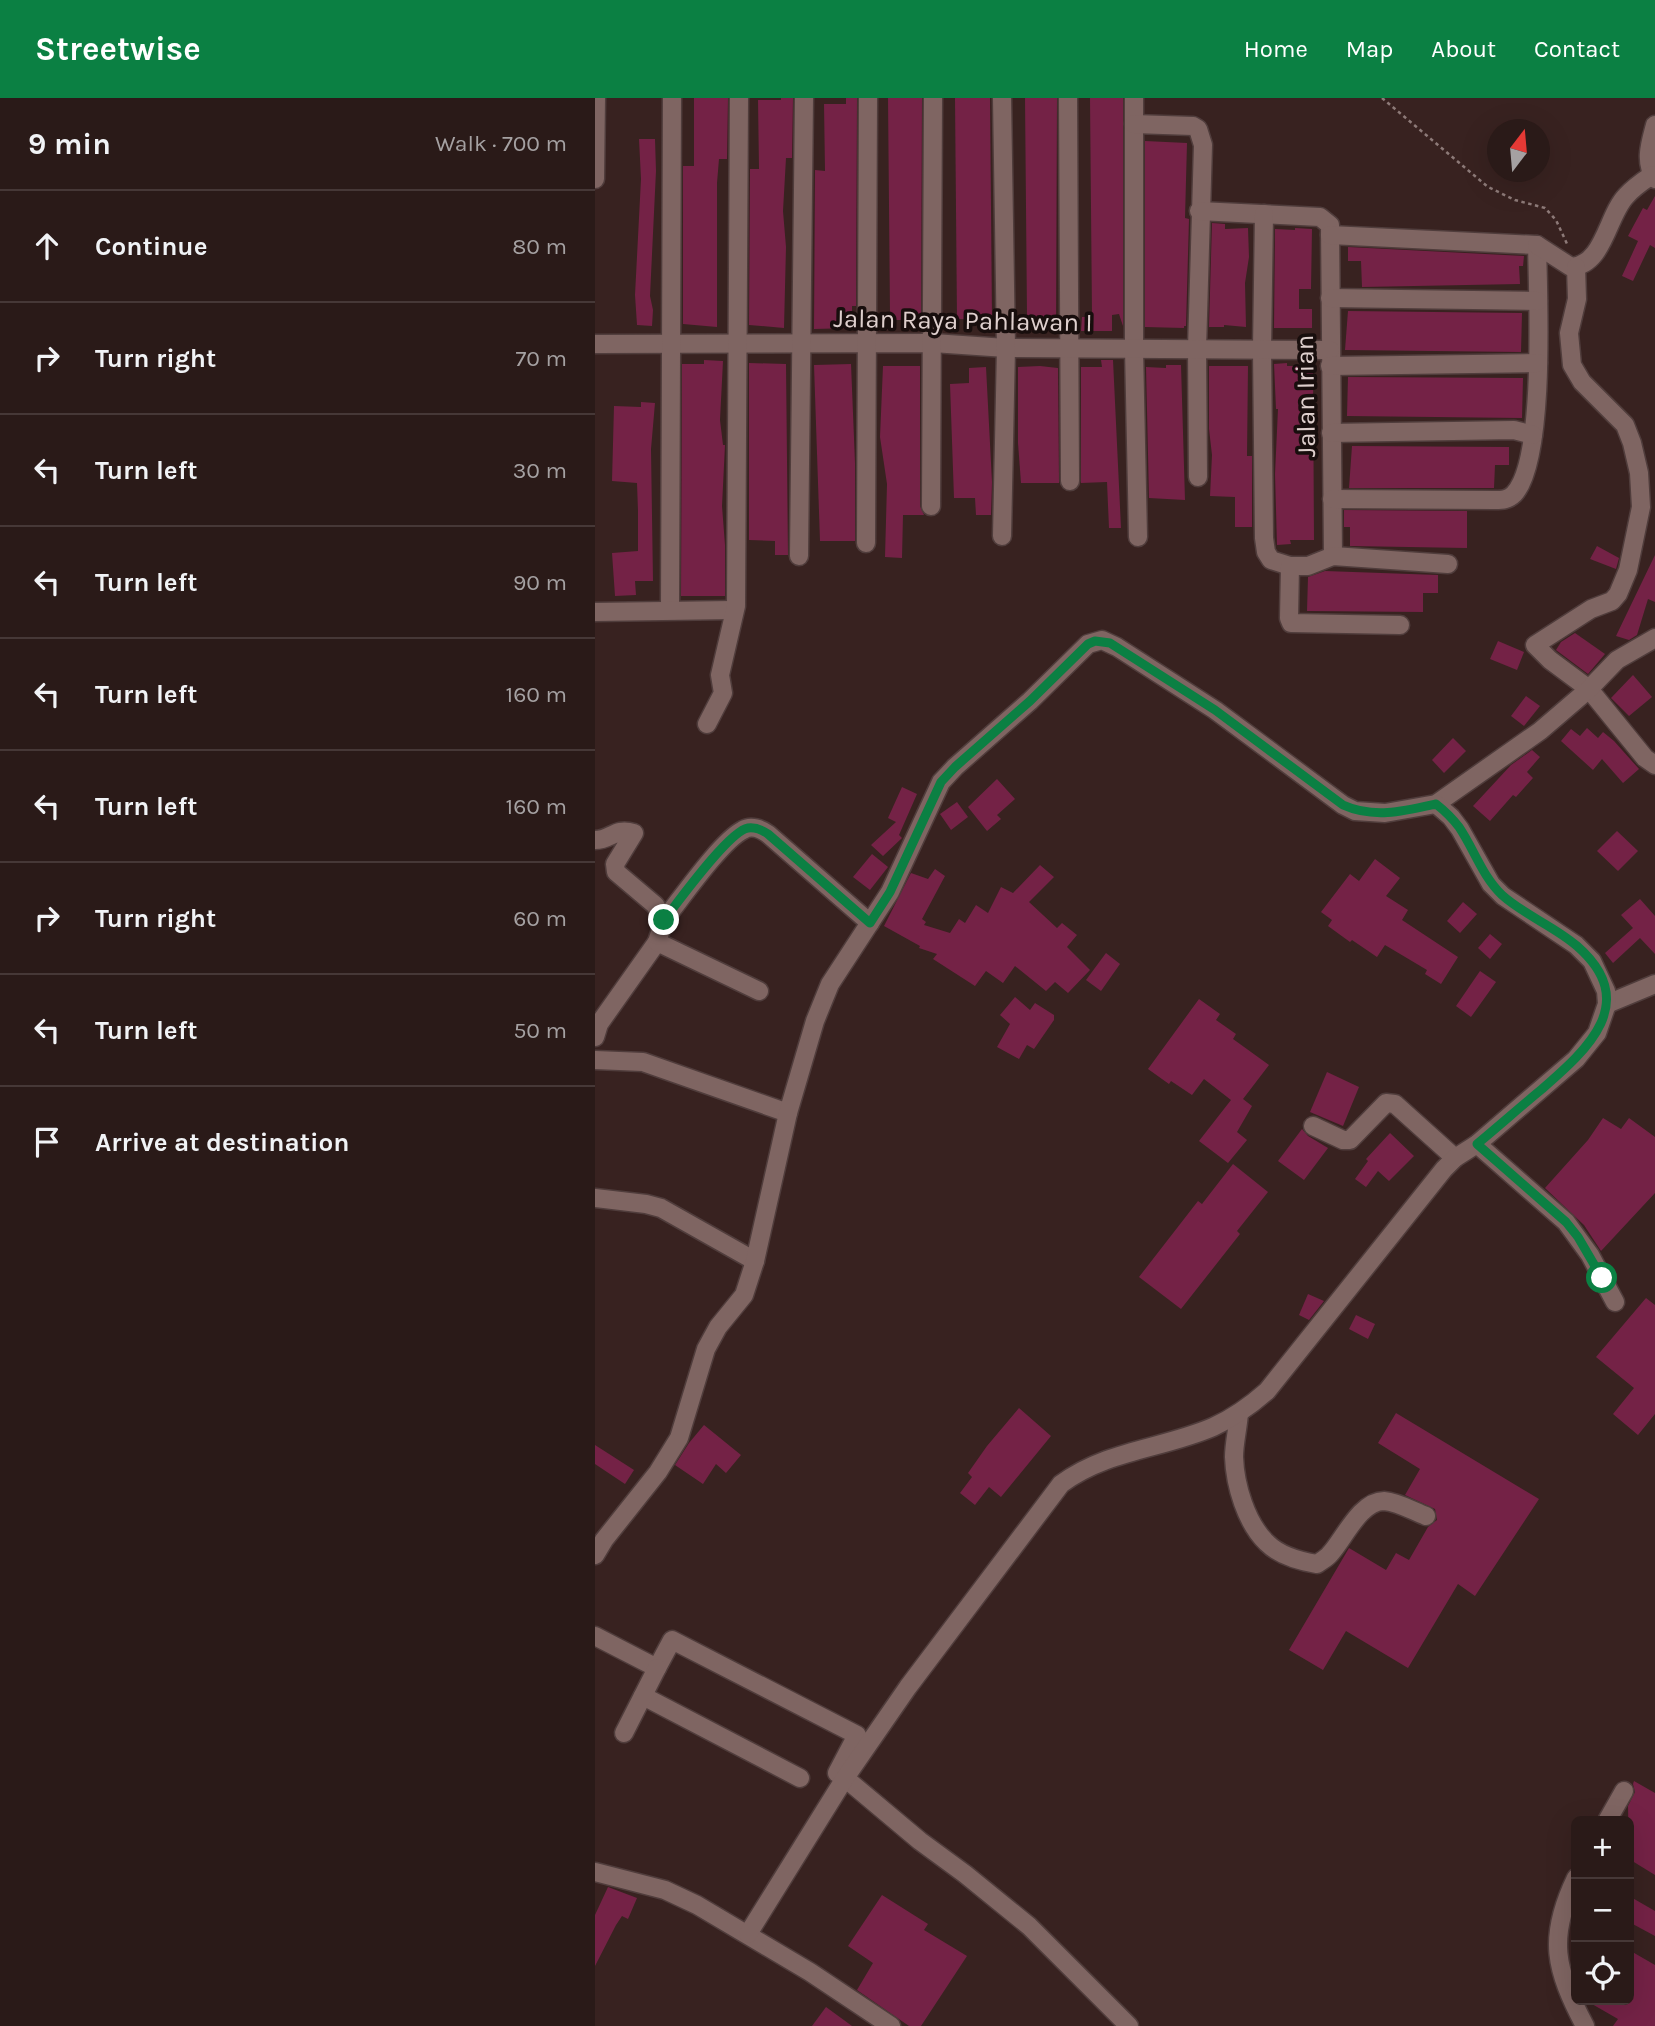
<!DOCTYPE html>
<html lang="en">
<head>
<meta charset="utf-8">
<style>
  :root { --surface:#2a1a18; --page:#322321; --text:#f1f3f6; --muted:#a5a1a2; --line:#463837; --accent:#0b8043 }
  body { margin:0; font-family:Karla,sans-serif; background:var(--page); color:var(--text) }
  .controls { position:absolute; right:21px; bottom:21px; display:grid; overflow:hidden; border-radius:10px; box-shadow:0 7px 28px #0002 }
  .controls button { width:63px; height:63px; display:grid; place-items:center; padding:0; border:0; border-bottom:2px solid var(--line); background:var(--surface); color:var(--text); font:35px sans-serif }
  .compass { position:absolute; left:892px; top:21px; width:63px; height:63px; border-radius:50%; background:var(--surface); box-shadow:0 7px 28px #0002; rotate:16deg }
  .stop { position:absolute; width:21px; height:21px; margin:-16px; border:5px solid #0b8043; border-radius:50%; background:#fff }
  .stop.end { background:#0b8043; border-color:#fff; box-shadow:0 2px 7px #0008 }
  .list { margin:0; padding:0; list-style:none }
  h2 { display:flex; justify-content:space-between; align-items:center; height:91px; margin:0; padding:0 28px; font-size:30px }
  h2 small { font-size:23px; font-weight:400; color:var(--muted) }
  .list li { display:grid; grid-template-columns:46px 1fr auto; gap:21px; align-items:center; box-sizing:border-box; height:112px; padding:0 28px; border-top:2px solid var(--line) }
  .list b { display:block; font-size:26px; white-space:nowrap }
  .list em { font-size:23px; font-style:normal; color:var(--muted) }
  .icon { flex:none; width:38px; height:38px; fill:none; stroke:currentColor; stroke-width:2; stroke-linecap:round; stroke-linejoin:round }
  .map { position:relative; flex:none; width:1060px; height:1928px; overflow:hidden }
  header { display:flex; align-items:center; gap:42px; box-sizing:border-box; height:98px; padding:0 35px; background:var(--accent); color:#fff }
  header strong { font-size:33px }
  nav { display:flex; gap:38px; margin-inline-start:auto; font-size:24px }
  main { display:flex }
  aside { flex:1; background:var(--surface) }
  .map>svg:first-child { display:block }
</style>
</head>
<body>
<header>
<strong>Streetwise</strong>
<nav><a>Home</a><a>Map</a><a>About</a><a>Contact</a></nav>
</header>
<main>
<aside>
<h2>9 min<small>Walk · 700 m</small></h2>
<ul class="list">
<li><svg class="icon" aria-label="ahead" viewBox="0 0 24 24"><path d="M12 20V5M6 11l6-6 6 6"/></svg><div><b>Continue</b></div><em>80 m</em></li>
<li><svg class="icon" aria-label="right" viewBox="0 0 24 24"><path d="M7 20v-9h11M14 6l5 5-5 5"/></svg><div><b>Turn right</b></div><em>70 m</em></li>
<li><svg class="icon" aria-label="left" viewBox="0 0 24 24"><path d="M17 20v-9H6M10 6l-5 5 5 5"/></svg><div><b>Turn left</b></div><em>30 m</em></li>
<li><svg class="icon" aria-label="left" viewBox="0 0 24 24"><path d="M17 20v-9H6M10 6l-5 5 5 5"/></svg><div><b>Turn left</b></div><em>90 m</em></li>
<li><svg class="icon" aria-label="left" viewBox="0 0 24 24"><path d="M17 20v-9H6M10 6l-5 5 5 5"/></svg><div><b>Turn left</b></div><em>160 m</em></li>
<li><svg class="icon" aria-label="left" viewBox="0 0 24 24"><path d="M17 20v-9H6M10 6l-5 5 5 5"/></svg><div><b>Turn left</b></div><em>160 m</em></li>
<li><svg class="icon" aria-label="right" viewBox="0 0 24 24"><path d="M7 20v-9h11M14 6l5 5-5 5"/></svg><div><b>Turn right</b></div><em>60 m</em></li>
<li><svg class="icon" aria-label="left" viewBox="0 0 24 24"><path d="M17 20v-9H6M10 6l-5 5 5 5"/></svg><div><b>Turn left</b></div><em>50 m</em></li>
<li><svg class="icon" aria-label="arrive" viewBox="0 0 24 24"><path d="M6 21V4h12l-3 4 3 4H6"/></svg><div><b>Arrive at destination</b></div></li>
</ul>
</aside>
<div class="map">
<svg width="1060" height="1928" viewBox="0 0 1060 1928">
  <rect width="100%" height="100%" fill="#382220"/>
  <!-- building -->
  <g fill="#742246">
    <path d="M99 0H133L132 61H124L122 85V229L88 226V68H99Z"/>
    <path d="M186 0H198L197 60H191L188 113 191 149 189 230 154 227 155 71H164L163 2H186Z"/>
    <path d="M251 0H262L261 208H257V230L219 231 220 72 230 73 229 6H251Z"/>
    <path d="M293 0H327L326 222H299L300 231 284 232 283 218 295 217Z"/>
    <path d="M360 0H395L397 222 362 221Z"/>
    <path d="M430 0H462L461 233H422V219H432Z"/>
    <path d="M495 0H528V228L524 216 517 217V233H486L487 219H497Z"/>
    <path d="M44 41H60L61 73 55 198 58 212 57 228 42 227 40 197 46 81Z"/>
    <path d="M550 43 592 45 590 120 594 121 591 228H589V230L550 229Z"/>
    <path d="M1060 98V150L1055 147 1038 183 1027 178 1043 143 1033 138 1048 110 1052 112Z"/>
    <path d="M617 125 630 126V131L653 130 654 159 650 185 651 229 629 227V229H614Z"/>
    <path d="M700 130 717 131 716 191H704V211H717V230H679L680 131 700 132Z"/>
    <path d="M753 149 929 158 928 168H924L925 186 767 189 766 163H753Z"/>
    <path d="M753 213 927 215 926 254 750 252Z"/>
    <path d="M109 262 128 263 125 322 128 347H130L127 408 130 447V498H86L87 266H109Z"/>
    <path d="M506 262H518L526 430H514L512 384 486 385V269H507Z"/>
    <path d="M154 265 191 266 193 457H180V443L154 442Z"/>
    <path d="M692 265V268H718L719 442H695L696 446 682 447 680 376 683 311H681L679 266Z"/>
    <path d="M256 266 260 365V443H225L219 267Z"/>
    <path d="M571 267H586L590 402 554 400 551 269 571 270Z"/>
    <path d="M288 268H325V408L329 417H308L307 460 290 459 292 386 285 339Z"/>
    <path d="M445 268 463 270 464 385H426L423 345V269Z"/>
    <path d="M614 268H653L652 358H657V429H640V399L615 398 617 357 614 331Z"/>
    <path d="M391 269 397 384 396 417H381L380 400H359L355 286 374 285V270Z"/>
    <path d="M753 279 928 280 927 320 752 318Z"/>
    <path d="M46 304 60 305 56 351 58 483H40L41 497 20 498 17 455 43 453V413L42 385 17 383 19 308 46 309Z"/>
    <path d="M757 348 914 349V367H900L899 390H754Z"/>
    <path d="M749 412 872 413V450L755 448V429H749Z"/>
    <path d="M1002 448 1024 460 1021 471 995 461Z"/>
    <path d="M1060 457V504L1053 501 1042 537 1034 542 1021 538Z"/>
    <path d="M730 473 843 477V495H828V514L712 513 713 479Z"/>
    <path d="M980 535 1010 556 993 576 961 552 966 544Z"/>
    <path d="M903 543 929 554 922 572 895 561Z"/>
    <path d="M1038 577 1057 599 1034 618 1016 600Z"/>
    <path d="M931 598 945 608 929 628 916 618Z"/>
    <path d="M992 630 1003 640 1008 634 1019 643 1044 671 1028 685 1007 661 998 672 966 643 976 631 985 638Z"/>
    <path d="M858 640 871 653 849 675 837 662Z"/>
    <path d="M937 652 945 659 932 674 938 680 921 699 918 697 895 723 878 708 916 667Z"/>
    <path d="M402 681 420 701 402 717 406 721 392 733 373 709Z"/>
    <path d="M307 689 322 696 304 737 307 740 288 758 276 747 301 724 293 720Z"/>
    <path d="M362 704 373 719 356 732 345 716Z"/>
    <path d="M1022 733 1043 753 1023 773 1002 753Z"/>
    <path d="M277 756 293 769 275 792 258 779Z"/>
    <path d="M780 761 805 780 791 798 813 812 807 822 863 859 846 886 830 876 832 872 790 847 782 859 757 842 755 844 733 828 737 822 726 814 755 776 764 783Z"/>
    <path d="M445 767 459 779 434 804 462 830 467 825 482 837 472 849 495 872 473 895 460 884 451 893 420 868 408 885 391 873 380 888 338 861 342 856 324 850 325 848 289 828 316 775 333 781 340 771 350 778 327 821 331 824 329 827 355 835 364 821 370 825 381 807 393 815 406 789 418 795Z"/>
    <path d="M1045 801 1060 818V856L1045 840 1018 865 1010 855 1038 830 1026 817Z"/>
    <path d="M868 804 882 816 865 835 852 823Z"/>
    <path d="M895 836 907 846 895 861 883 850Z"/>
    <path d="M511 855 525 866 506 893 491 882Z"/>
    <path d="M885 873 901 884 876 919 861 908Z"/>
    <path d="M420 899 435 912 440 905 459 917V922L439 951 432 947 424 961 402 949 415 926 405 917Z"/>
    <path d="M604 901 625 916 621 922 641 936 638 941 674 967 648 1001 657 1008 642 1034 652 1042 633 1065 604 1043 636 1002 609 981 597 997 576 983 574 986 553 971Z"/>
    <path d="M732 974 764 989 748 1028 715 1014Z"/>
    <path d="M1008 1020 1026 1031 1034 1020 1060 1039V1095L1006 1153 989 1127 950 1090 993 1042Z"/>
    <path d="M707 1031 713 1038 733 1050 709 1082 683 1063Z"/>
    <path d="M795 1035 819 1058 794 1083 783 1073 771 1089 760 1081 773 1063 771 1061Z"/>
    <path d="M638 1066 673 1094 642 1133 645 1136 586 1211 544 1179 603 1103 607 1106Z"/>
    <path d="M713 1196 729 1203 714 1222 704 1217Z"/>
    <path d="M1051 1200 1060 1207V1316L1043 1337 1018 1316 1039 1290 1001 1259Z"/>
    <path d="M761 1217 780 1226 773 1241 754 1231Z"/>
    <path d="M424 1310 456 1338 406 1399 394 1389 380 1407 365 1395 377 1379 373 1375 392 1348Z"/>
    <path d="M801 1315 944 1401 880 1498 863 1486 813 1570 751 1533 728 1572 694 1552 754 1450 791 1472 801 1455 814 1462 833 1429 842 1422 840 1411 810 1397 825 1371 783 1345Z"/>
    <path d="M109 1327 146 1357 131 1375 121 1366 108 1386 80 1367 94 1345Z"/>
    <path d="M0 1347 39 1372 30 1386 0 1366Z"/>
    <path d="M1039 1683 1060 1695V1777L1034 1761 1033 1708 1040 1694 1038 1686Z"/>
    <path d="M13 1789 42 1800 33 1821 27 1818 21 1827 0 1868V1817Z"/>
    <path d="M287 1797 333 1826 329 1832 372 1858 326 1928H314L262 1892 278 1865 253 1848Z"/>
    <path d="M1034 1798 1060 1813V1838L1034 1824Z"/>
    <path d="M1034 1852 1060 1867V1928H1018L1023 1921 990 1902H1034Z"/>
    <path d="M231 1909 257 1928H217Z"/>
  </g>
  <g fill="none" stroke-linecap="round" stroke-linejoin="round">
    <defs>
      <g id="street">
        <path d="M473 0 475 383"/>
        <path d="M539 0V251L543 439"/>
        <path d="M539 26 598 28 603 31 608 47 602 251 603 379"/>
        <path d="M1060 27C1055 46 1049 63 1060 81"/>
        <path d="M0 81 1 0"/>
        <path d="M604 113 725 119 735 127 738 458"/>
        <path d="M669 116 667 251 669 440 671 454 676 462 695 468"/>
        <path d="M735 137 942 147C943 196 951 362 919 396 913 402 907 402 900 402L737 401"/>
        <path d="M942 147 976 169C1009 167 1012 118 1031 98 1038 90 1048 83 1057 77"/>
        <path d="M981 169 982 201 974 235 977 267 987 284 1030 327 1037 345 1044 375 1046 409 1033 472 1023 496 1017 503 996 511 940 547 955 562 994 591 1050 660 1060 667"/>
        <path d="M735 200 943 203"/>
        <path d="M0 246 338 245 411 250 735 252"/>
        <path d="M735 268 943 265"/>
        <path d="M736 335 919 332 938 337"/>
        <path d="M336 408 338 0"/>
        <path d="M407 438 411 250 407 0"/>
        <path d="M271 445 273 0"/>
        <path d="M204 458 209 0"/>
        <path d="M75 512 77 0"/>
        <path d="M0 514 138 512"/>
        <path d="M805 527 696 525 694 520 695 468H713L738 458 853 466"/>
        <path d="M112 626 128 595 125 577 141 508 144 0"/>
        <path d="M0 742C17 742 19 729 39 735L20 766 21 774 60 807 69 822 62 844 4 926 0 939"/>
        <path d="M69 822C86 801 126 743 148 732 156 727 166 731 173 736L275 825"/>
        <path d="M62 844 164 893"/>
        <path d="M1012 906 1060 886"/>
        <path d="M0 962 48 964 193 1015"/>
        <path d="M718 1028 748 1042H755L791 1005 800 1006 860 1060"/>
        <path d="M882 1046 971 1124 995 1157 1020 1204"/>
        <path d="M0 1100 51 1106 66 1110 160 1163"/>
        <path d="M644 1315C643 1330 639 1345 639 1359 640 1387 651 1425 672 1445 685 1458 704 1463 722 1466 726 1463 732 1460 735 1456 749 1441 765 1403 789 1403 803 1404 818 1413 831 1418"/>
        <path d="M0 1457 9 1442 63 1374 84 1340 111 1251 123 1229 149 1197 160 1163 193 1015 220 923 235 886 295 794 346 684 360 669 435 603 493 546 507 542 522 549 620 612 748 707 760 713 790 715 841 706 945 633 994 591 1022 562 1060 540"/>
        <path d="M0 1538 62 1570 77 1542 262 1637 242 1675"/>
        <path d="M48 1598 205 1680"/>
        <path d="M29 1635 62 1570"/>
        <path d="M250 1680 325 1743 370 1776 434 1828 534 1928"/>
        <path d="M1012 1723 1029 1693"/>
        <path d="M0 1774 70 1792 102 1807 215 1874 296 1928"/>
        <path d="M981 1780C952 1840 960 1871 990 1928"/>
        <path d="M153 1836 250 1680 313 1589 466 1386C512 1352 567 1351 618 1329 638 1320 655 1308 672 1293L849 1071 860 1060 882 1046 981 961 1002 935 1012 906 1011 893 997 863 981 847 908 798 896 786 865 731 856 719 841 706"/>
      </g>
    </defs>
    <!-- street casing -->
    <use href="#street" stroke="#503d3c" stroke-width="21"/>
    <!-- path -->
    <path stroke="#8d7a78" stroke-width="2.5" stroke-dasharray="3.5 3.5" stroke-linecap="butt" d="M787 0 893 89 920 102 950 110 961 122 973 148"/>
    <!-- street -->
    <use href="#street" stroke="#7f6562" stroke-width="18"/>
  </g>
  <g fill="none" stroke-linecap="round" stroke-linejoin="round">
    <!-- route -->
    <path stroke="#0b8043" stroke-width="9" d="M69 822C83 804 134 733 153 730 160 729 167 732 173 736L275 825 295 794 346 684 360 669 435 603 493 546 500 543 515 545 620 612 748 707C779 721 810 713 841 706 850 713 857 720 864 729 879 751 887 778 907 797 929 817 959 828 982 848 1046 904 993 951 947 991 925 1009 904 1028 882 1046L971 1124 983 1139 1007 1180"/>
  </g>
  <g text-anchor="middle" stroke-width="7" stroke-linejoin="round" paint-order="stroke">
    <!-- street labels -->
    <g font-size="26" fill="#decfcd" stroke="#180e0d">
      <text transform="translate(368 222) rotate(1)" y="9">Jalan Raya Pahlawan I</text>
      <text transform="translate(710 298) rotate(-91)" y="9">Jalan Irian</text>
    </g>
  </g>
</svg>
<div class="controls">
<button>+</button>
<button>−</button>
<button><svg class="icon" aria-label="locate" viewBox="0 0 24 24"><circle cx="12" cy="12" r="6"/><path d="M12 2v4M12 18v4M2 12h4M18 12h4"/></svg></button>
</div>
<svg class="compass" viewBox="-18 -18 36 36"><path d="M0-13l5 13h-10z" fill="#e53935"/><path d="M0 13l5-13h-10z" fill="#a5a1a2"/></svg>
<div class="stop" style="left:1007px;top:1180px"></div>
<div class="stop end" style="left:69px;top:822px"></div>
</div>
</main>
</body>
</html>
